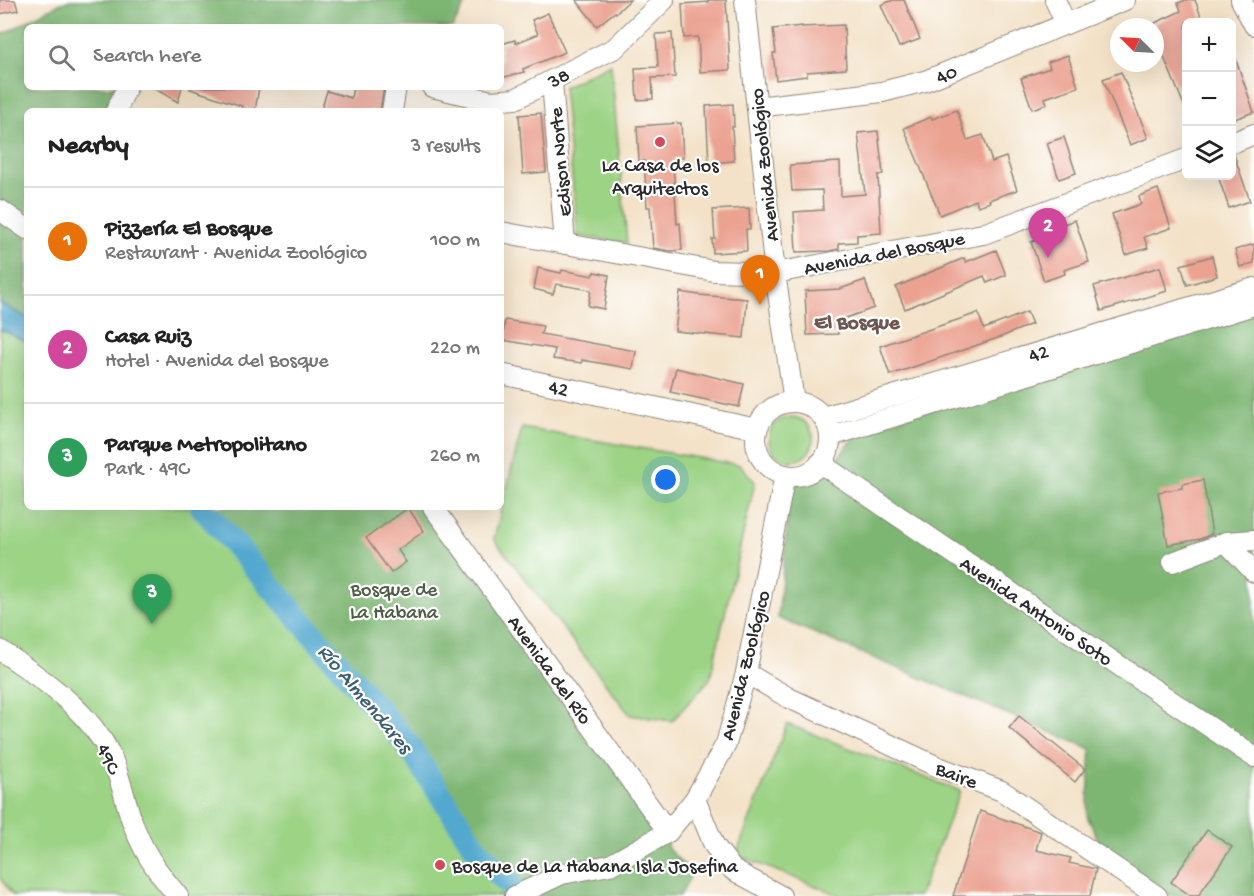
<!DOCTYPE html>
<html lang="en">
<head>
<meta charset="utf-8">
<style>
  :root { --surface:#fff; --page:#f6f6f6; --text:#222; --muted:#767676; --line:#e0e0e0; --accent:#d1495b }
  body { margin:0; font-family:"Gochi Hand",sans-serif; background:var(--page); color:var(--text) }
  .controls { position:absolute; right:18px; top:18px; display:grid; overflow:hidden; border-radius:9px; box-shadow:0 6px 24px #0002 }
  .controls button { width:54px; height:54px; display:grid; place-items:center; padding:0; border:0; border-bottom:2px solid var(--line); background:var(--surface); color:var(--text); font:30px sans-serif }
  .compass { position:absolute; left:1110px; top:18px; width:54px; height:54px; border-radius:50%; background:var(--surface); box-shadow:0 6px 24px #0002; rotate:294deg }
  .you { position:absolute; left:666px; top:480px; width:21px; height:21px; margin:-15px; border:4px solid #fff; border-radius:50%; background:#1a73e8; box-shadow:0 0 0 9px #1a73e833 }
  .badge { display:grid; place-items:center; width:39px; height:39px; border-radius:50%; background:var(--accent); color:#fff; font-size:20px; font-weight:700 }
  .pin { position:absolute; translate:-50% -50px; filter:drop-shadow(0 2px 3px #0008) }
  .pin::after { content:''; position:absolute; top:32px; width:21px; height:18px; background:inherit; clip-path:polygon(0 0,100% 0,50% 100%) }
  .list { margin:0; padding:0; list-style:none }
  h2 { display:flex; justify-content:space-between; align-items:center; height:78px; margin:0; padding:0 24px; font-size:26px }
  h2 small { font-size:20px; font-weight:400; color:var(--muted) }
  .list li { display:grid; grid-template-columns:39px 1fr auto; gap:18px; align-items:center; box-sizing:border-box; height:108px; padding:0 24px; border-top:2px solid var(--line) }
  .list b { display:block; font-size:22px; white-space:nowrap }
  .list p { margin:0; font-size:20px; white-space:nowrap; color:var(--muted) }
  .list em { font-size:20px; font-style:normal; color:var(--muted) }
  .icon { flex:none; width:33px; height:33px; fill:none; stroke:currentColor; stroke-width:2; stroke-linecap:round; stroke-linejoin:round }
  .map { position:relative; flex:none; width:1254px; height:896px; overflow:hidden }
  .search { position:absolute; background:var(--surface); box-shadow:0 6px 24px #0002; left:24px; top:24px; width:480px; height:66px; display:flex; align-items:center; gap:15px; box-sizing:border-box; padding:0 21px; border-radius:9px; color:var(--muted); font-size:22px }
  .panel { position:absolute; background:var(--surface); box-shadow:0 6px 24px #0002; left:24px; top:108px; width:480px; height:402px; border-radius:9px }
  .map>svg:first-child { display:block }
</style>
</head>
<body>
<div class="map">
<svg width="1254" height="896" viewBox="0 0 1254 896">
  <rect width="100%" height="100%" fill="#fff"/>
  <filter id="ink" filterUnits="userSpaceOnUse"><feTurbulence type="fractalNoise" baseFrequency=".0167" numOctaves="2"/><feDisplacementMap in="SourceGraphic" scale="12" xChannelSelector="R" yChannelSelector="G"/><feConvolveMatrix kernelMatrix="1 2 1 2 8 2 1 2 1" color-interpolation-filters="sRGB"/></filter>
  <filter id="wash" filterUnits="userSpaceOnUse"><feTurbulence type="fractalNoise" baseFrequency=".008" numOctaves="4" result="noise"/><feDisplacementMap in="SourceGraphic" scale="24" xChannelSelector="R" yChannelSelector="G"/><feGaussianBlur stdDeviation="1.35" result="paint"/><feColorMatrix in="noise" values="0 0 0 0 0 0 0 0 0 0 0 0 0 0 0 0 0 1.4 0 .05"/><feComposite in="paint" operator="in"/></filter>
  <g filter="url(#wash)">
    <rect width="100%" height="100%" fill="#f3e2c8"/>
    <!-- green -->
    <g fill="#9cd385" stroke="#647f58" stroke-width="1.5">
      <path d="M611 64 627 243 578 236 563 87Z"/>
      <path d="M0 329 27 342V507H202L406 742 477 850 520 896H13L0 878Z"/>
      <circle cx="791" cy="439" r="22"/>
      <path d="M522 428 740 465 755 482 710 679 672 721 630 715 494 539Z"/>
      <path d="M787 724 960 791 919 896H841L736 855Z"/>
    </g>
    <!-- forest -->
    <g fill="#7db572" stroke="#54704e" stroke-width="1.5">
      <path d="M70 0H467L453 27H27V87H124L118 111H27V318L0 303V36L57 5Z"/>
      <path d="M1254 308V896H1171L1106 856 1087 816 1091 749 778 618 791 487 829 470 858 432Z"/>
      <path d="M202 507H433L665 830 668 849 692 873 680 896H520L477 850 406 742Z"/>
    </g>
    <!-- water -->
    <path fill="#53a8cf" stroke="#3f6a7d" stroke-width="1.5" d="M0 303 27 318V342L0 329Z"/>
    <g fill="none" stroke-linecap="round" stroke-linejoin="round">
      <!-- river -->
      <path stroke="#53a8cf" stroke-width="24" d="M202 507 406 742 477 850 520 896"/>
    </g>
    <g id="blocks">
      <!-- building -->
      <g fill="#eba291">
        <path d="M0 0H15L18 10 0 14Z"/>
        <path d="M576 0H630L616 13 615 12 597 26Z"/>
        <path d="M708 0H726L730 70 700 72 698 37 684 38 682 4 708 2Z"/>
        <path d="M893 0H904L920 39 899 47 881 5Z"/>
        <path d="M1186 0H1195L1203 22H1186V110L1155 36V23L1181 11 1178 3Z"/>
        <path d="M548 13 565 52 523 69 524 72 501 78V44L515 40 516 43 538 34 532 20Z"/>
        <path d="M844 25 846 69 807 72V76L776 80 773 53H776L773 29 802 26V27Z"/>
        <path d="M672 33 675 77 652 78 653 99 637 100 635 68 658 67 656 34Z"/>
        <path d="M1232 51H1233L1254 112 1232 120Z"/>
        <path d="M1068 55 1078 87 1045 98 1047 104 1032 109 1021 78 1050 68 1048 62Z"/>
        <path d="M1121 72 1148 138 1130 145 1103 79Z"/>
        <path d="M152 87H182L178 102Z"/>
        <path d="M190 87H259L255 111H241L242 106 190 89Z"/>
        <path d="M353 87 384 88 380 111H321L327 91 351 98Z"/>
        <path d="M733 104 734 127H732L734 161 709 163 706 106Z"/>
        <path d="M957 110 967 140 983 135 992 162 1006 157 1017 190 989 200 990 202 978 206 976 200 940 215 904 128 931 117 932 119Z"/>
        <path d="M541 113 546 172 523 174 519 115Z"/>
        <path d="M681 123 683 158 673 159 677 224 680 223 682 250 670 251 653 248 650 207H647L644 161H639L637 126Z"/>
        <path d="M878 131 883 174 878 175 881 233 857 235V242L839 243V249L829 251 796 252 794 212 823 210 822 190 792 191 790 165 840 162 841 196 865 194 858 133Z"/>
        <path d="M1064 137 1076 173 1059 179 1047 143Z"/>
        <path d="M1232 155H1234L1250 201 1229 208 1218 176H1232Z"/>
        <path d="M1158 189 1171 228 1144 237 1148 248 1126 255 1112 214 1141 204 1139 196Z"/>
        <path d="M749 208 750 229H746L747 251 713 253 712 239H715L713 210Z"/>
        <path d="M1075 220 1089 262 1064 270 1065 274 1044 281 1031 242 1060 233 1058 226Z"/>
        <path d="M1254 244V263L1240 267 1235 250Z"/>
        <path d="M996 250 1006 275 987 283 984 276 905 309 896 287 964 258 966 262Z"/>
        <path d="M1212 256 1217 276 1187 285 1181 265Z"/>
        <path d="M1160 267 1167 291 1101 311 1094 286Z"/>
        <path d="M538 268 561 273 562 270 593 276 594 272 609 275 604 309 588 306 591 290 556 284 553 294 534 289Z"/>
        <path d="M865 280 874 308 837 321 838 334 807 335 805 291 840 289Z"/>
        <path d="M680 292 699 295 747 299 744 338 675 331Z"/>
        <path d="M1027 312 1032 324 1001 337 890 375 880 346 978 313 984 329Z"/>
        <path d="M505 320 543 326 541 334 636 351 633 369 582 360V363L553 359 555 349 502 340Z"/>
        <path d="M676 368 744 384 739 407 670 392Z"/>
        <path d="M1203 480 1212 534 1200 539 1168 545 1158 492 1182 488V484Z"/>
        <path d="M408 508 424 531 398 550 406 562 391 573 366 538Z"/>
        <path d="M1019 716 1085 769 1075 782 1009 728Z"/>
        <path d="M980 811 1041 832 1036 850 1071 858 1069 863 1096 869 1090 896H953Z"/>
        <path d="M1207 830 1232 847 1198 896H1191L1171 882Z"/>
      </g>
    </g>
  </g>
  <g filter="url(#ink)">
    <use href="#blocks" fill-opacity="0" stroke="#8f867a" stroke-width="1.5"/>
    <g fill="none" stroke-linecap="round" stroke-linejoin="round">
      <defs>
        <g id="minor">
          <path d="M745 0 775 273 794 402"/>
          <path d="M1055 0 1066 24"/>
          <path d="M1241 0 1254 25"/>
          <path d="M552 81 565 244"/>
          <path d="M432 87 491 101 515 99 615 48 664 0"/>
          <path d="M757 107 882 92 925 81 1125 0"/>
          <path d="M116 111 127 87"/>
          <path d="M392 111 396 87"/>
          <path d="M1232 143 1254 134"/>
          <path d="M0 210 27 229"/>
          <path d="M501 232 714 271 775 273 983 234 1186 159"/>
          <path d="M501 374 757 429"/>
          <circle cx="793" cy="439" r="37"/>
          <path d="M823 417 1254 288"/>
          <path d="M831 436 1254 305"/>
          <path d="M820 463 1254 757"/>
          <path d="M433 507 668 832"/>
          <path d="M1226 542 1254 572"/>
          <path d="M1173 562 1226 542 1254 540"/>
          <path d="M0 650C36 675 75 700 100 737 117 761 122 790 131 818 141 849 157 872 178 896"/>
          <path d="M746 673 789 698 936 766 1002 791 1157 896"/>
          <path d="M695 799 714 845 733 870 781 896"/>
          <path d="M515 896 562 874 610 865 668 832 695 799 726 744 746 673 785 475"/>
        </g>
      </defs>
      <!-- minor casing -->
      <use href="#minor" stroke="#8f867a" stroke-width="22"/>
      <!-- minor -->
      <use href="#minor" stroke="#fff" stroke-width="20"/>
    </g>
  </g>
  <!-- markers -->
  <g fill="#d1495b" stroke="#fff" stroke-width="2">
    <circle cx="660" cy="142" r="6"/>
    <circle cx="440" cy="865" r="6"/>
  </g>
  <g text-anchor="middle" stroke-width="4.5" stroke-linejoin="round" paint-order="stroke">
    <!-- street labels -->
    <g font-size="20" fill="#2b2b2b" stroke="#fff">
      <text transform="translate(946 73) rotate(-22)" y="7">40</text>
      <text transform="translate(558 77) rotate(-27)" y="7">38</text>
      <text transform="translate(559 162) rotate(-95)" y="7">Edison Norte</text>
      <text transform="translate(763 165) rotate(-96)" y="7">Avenida Zoológico</text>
      <text transform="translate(884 252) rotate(-11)" y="7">Avenida del Bosque</text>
      <text transform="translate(1038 352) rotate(-17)" y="7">42</text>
      <text transform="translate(559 387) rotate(12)" y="7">42</text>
      <text transform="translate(1037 610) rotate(34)" y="7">Avenida Antonio Soto</text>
      <text transform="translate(744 665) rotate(-76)" y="7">Avenida Zoológico</text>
      <text transform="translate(551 669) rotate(54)" y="7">Avenida del Río</text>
      <text transform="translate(110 758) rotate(65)" y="7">49C</text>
      <text transform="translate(957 774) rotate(21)" y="7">Baire</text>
    </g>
    <!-- poi labels -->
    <g font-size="20" fill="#2b2b2b" stroke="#fff">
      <text x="660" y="171">La Casa de los<tspan x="660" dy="23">Arquitectos</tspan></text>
      <text x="452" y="872" text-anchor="start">Bosque de La Habana Isla Josefina</text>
    </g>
    <!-- park labels -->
    <g font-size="20" fill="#4d5d46" stroke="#fff">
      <text x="394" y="595">Bosque de<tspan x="394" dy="23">La Habana</tspan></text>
    </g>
    <!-- neighbourhood labels -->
    <g font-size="21" font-weight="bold" fill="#6e554f" stroke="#fff">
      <text x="857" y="328">El Bosque</text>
    </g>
    <!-- water labels -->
    <g font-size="21" font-style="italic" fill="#3b5d6d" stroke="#fff">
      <text transform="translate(366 698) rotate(50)" y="7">Río Almendares</text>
    </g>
  </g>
</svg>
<div class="controls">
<button>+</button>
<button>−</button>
<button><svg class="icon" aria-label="layers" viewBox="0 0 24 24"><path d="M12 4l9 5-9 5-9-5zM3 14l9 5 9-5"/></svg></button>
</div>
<svg class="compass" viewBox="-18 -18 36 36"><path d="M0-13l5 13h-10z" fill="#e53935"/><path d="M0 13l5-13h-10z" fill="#767676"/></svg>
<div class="you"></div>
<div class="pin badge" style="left:760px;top:305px;background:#e8710a">1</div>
<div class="pin badge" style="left:1048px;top:258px;background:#d1479c">2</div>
<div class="pin badge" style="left:152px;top:624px;background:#2e9e5b">3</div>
<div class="search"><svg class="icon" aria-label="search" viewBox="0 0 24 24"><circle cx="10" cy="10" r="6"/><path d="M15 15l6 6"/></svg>Search here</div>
<section class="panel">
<h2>Nearby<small>3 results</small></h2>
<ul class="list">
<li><span class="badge" style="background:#e8710a">1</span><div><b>Pizzería El Bosque</b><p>Restaurant · Avenida Zoológico</p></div><em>100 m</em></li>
<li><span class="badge" style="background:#d1479c">2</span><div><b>Casa Ruiz</b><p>Hotel · Avenida del Bosque</p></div><em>220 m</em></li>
<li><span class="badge" style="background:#2e9e5b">3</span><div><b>Parque Metropolitano</b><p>Park · 49C</p></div><em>260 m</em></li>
</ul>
</section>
</div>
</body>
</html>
